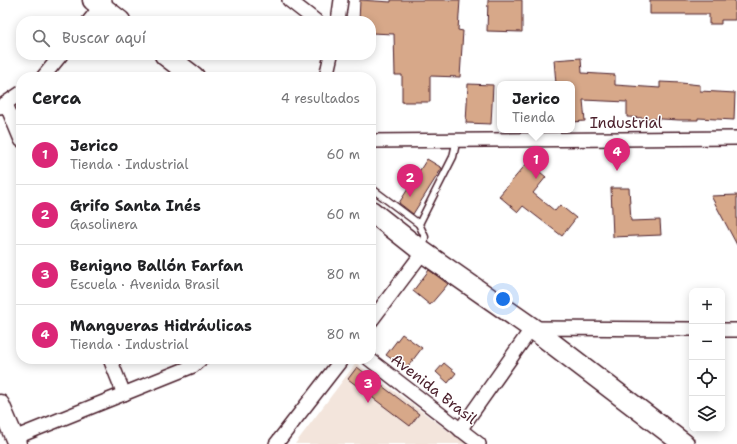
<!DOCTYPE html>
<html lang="es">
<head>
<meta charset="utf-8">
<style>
  :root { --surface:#fff; --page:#f2f2f2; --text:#202124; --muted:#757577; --line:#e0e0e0; --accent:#db2777 }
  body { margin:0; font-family:"Shantell Sans",sans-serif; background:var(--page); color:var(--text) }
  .controls { position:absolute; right:12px; bottom:12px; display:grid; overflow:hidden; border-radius:8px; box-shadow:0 2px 10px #0003 }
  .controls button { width:36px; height:36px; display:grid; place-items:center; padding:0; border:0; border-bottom:1px solid var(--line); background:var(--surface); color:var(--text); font:20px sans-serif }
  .you { position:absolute; left:503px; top:299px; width:14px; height:14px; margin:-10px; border:3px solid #fff; border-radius:50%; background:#1a73e8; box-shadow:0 0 0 6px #1a73e833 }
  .badge { display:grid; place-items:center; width:26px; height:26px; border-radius:50%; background:var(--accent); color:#fff; font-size:13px; font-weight:700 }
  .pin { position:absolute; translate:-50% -33px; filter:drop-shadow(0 1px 2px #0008) }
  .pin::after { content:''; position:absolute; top:21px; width:14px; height:12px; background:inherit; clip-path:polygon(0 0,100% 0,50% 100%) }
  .popup { position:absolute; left:497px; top:81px; width:78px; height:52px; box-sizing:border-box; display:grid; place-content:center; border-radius:8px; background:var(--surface); filter:drop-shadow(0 1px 3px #0005); font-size:13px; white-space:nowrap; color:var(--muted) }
  .popup b { font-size:15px; color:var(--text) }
  .popup::after { content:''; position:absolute; left:50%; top:100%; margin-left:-8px; border:8px solid transparent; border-top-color:var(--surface) }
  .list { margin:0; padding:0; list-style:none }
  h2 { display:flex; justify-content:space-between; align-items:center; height:52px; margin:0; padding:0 16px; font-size:17px }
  h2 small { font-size:13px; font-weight:400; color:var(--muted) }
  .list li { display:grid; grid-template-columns:26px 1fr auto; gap:12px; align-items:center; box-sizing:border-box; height:60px; padding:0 16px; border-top:1px solid var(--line) }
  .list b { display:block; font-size:15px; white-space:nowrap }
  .list p { margin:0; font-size:13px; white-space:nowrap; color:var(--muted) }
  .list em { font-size:13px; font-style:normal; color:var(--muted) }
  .icon { flex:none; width:22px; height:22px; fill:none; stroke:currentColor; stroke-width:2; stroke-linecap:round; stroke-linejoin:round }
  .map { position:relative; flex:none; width:737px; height:444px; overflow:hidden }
  .search { position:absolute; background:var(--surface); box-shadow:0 2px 10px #0003; left:16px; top:16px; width:360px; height:44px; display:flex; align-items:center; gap:10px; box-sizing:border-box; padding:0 14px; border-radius:16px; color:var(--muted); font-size:15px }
  .panel { position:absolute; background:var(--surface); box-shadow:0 2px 10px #0003; left:16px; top:72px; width:360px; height:292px; border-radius:16px }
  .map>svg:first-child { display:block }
</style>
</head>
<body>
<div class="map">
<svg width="737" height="444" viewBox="0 0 737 444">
  <rect width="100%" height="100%" fill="#fff"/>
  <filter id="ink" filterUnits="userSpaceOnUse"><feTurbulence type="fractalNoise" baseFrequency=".025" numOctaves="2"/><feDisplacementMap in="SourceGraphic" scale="8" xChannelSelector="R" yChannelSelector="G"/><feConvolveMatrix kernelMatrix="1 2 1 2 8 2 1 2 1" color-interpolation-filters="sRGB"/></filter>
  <g filter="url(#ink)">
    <!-- built -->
    <path fill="#f3e5dc" d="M356 363 466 444H295Z"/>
    <!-- building -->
    <g fill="#d7a889" stroke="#4a1f2b">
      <path d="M360 0 391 2V0H460L458 30 463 31 460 77 430 76V102H402V75H395L394 34 371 33V21H359Z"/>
      <path d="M488 0H522V32L487 31Z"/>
      <path d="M650 0H735V20H721V24H709V14H650Z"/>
      <path d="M581 58 582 73 615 75V85L660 88V82L681 83 700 85V91L735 93 734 120 698 118V120H679L627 117V102L583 100 585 121 572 122V84H556L554 60Z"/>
      <path d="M468 84 493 85 491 124 466 123Z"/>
      <path d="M427 159 442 168 413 214 399 203Z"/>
      <path d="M528 162 546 177 533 193 555 211 560 205 576 218 562 236 523 206 518 212 499 196Z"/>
      <path d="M611 188H629L631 221 660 220 661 235 613 237Z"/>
      <path d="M737 195V245L711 196Z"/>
      <path d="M429 270 448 284 430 305 413 291Z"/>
      <path d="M402 334 422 348 406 369 386 355Z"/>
      <path d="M444 363 456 373 448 383 436 372Z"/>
      <path d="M357 367 419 414 410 426 348 379Z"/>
    </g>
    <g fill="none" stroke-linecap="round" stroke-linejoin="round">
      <defs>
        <g id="service">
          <path d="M371 188 419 224"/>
          <path d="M424 248 425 237 419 224 453 157 455 148 456 140"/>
        </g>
        <g id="minor">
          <path d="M289 0 316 21"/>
          <path d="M89 21 105 1"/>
          <path d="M338 21 341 0"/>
          <path d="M43 77 61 55"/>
          <path d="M326 77 331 55"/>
          <path d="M6 104 21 140"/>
          <path d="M0 107 21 93"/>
          <path d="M371 141 737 138"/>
          <path d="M371 321 423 252"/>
          <path d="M722 330H737"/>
          <path d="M110 359 124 394"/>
          <path d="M369 359 479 444"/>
          <path d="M460 430 532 328 692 329"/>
          <path d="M14 438 193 366 201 359"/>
          <path d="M276 444 342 359"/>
        </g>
        <path id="secondary" d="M0 404 17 444"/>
        <g id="primary">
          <path d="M93 0 120 21"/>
          <path d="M165 55 194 77"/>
          <path d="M371 211 423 252 532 328 684 444"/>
        </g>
      </defs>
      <!-- service casing -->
      <use href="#service" stroke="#4a1f2b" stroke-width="9"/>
      <!-- minor casing -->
      <use href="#minor" stroke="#4a1f2b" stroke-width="16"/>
      <!-- secondary casing -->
      <use href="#secondary" stroke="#4a1f2b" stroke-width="21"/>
      <!-- primary casing -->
      <use href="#primary" stroke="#4a1f2b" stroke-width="23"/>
      <!-- service -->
      <use href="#service" stroke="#fff" stroke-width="6"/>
      <!-- minor -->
      <use href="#minor" stroke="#fff" stroke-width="13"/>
      <!-- secondary -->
      <use href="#secondary" stroke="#fff" stroke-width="18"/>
      <!-- primary -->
      <use href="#primary" stroke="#fff" stroke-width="20"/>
    </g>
  </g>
  <g text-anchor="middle" stroke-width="3" stroke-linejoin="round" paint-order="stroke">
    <!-- street labels -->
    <g font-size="15" fill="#4a1f2b" stroke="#fff">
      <text x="626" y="128">Industrial</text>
      <text transform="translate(434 389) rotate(38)" y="5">Avenida Brasil</text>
    </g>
  </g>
</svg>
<div class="controls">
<button>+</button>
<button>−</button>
<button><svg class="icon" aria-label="locate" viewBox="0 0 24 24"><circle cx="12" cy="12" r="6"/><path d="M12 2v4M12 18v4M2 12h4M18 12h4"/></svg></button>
<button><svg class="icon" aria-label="layers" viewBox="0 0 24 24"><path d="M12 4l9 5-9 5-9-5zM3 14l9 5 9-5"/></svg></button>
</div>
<div class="you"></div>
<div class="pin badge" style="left:536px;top:179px">1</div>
<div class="popup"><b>Jerico</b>Tienda</div>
<div class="pin badge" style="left:410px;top:197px">2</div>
<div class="pin badge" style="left:368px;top:403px">3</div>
<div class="pin badge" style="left:617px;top:171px">4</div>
<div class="search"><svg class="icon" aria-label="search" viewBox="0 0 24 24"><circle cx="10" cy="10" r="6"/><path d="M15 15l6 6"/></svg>Buscar aquí</div>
<section class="panel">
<h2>Cerca<small>4 resultados</small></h2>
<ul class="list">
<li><span class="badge">1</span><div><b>Jerico</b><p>Tienda · Industrial</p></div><em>60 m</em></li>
<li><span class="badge">2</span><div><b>Grifo Santa Inés</b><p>Gasolinera</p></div><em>60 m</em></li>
<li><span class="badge">3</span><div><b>Benigno Ballón Farfan</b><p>Escuela · Avenida Brasil</p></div><em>80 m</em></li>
<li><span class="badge">4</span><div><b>Mangueras Hidráulicas</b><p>Tienda · Industrial</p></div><em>80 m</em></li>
</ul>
</section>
</div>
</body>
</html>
